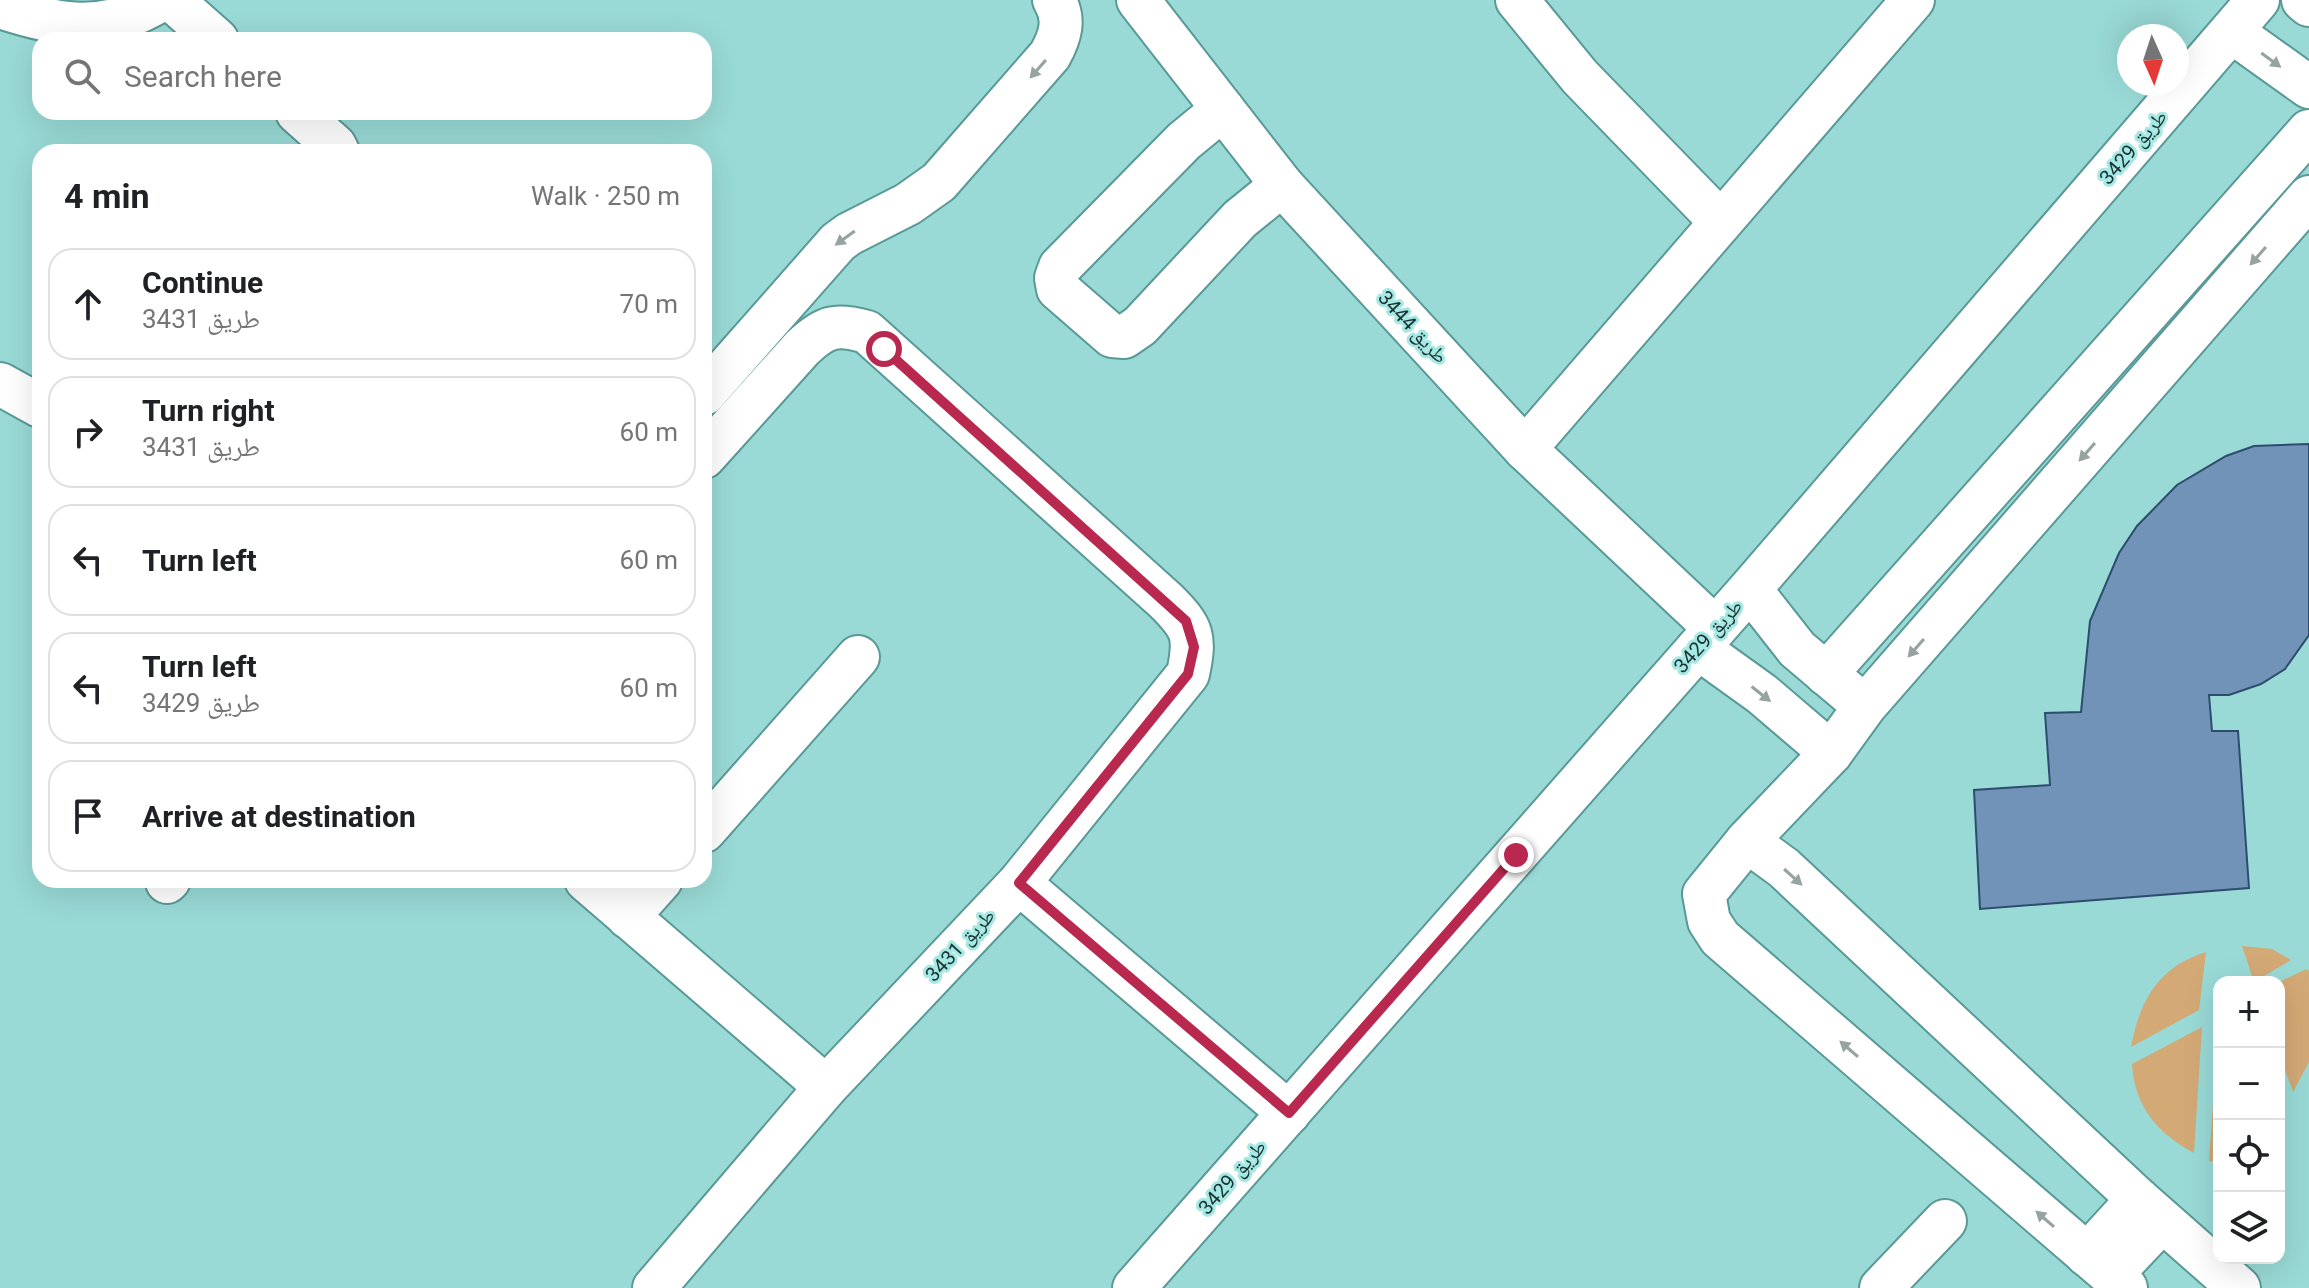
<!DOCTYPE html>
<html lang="en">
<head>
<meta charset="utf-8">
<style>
  :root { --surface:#fff; --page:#f2f2f2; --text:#202124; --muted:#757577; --line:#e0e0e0 }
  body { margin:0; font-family:Roboto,"Noto Naskh Arabic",sans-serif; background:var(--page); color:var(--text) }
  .controls { position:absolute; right:24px; bottom:24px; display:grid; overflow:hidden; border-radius:16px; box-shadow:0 8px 32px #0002 }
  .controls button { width:72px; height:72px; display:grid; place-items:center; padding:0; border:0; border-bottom:2px solid var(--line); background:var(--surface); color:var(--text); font:40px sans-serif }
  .compass { position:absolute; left:2117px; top:24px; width:72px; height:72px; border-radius:50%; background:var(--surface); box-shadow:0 8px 32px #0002; rotate:177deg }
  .stop { position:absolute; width:24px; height:24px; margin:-18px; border:6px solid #b9284f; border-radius:50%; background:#fff }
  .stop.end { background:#b9284f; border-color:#fff; box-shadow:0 2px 8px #0008 }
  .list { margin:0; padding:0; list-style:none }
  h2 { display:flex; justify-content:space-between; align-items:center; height:104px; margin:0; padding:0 32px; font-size:34px }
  h2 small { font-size:26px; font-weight:400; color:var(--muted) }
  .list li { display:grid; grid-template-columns:52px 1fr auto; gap:24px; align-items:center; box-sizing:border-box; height:112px; margin:0 16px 16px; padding:0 16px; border:2px solid var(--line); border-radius:24px }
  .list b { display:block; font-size:30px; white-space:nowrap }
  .list p { margin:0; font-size:26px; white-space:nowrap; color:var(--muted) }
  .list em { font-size:26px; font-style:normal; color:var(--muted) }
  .icon { flex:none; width:44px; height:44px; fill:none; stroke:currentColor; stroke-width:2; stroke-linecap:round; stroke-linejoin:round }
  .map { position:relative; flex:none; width:2309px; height:1288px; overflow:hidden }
  .search { position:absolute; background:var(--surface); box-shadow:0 8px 32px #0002; left:32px; top:32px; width:680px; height:88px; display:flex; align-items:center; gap:20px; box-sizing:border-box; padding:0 28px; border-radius:24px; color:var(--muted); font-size:30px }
  .panel { position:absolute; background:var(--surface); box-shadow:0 8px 32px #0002; left:32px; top:144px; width:680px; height:744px; border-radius:24px }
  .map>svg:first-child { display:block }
</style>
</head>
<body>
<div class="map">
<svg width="2309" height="1288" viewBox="0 0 2309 1288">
  <rect width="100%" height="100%" fill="#99dad6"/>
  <!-- green -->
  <g fill="#d3a976">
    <path d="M2242 946 2272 949 2291 960 2254 982Z"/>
    <path d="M2206 952 2199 1010 2131 1047C2140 1000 2158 967 2206 952Z"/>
    <path d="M2306 969 2309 971V1062L2293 1092 2279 1053V982Z"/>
    <path d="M2219 1017V1163L2209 1161Z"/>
    <path d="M2202 1027 2194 1153C2158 1134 2134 1106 2132 1064Z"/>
  </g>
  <!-- building -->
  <path fill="#7193b7" stroke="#2e4c6d" stroke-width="2" d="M2309 444V635L2285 669 2261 684 2229 695H2209L2212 731H2238L2249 888 1980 909 1974 790 2050 785 2045 713 2081 712 2090 621 2119 553 2137 526 2177 485 2226 456 2254 446Z"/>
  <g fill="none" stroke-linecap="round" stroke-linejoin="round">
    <defs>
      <g id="minor">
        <path d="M172 0 217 40"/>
        <path d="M1138 0 1282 185 1525 449 1715 628"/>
        <path d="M1517 0 1580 77 1721 222"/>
        <path d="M2303 0 2309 5"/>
        <path d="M0 7C59 26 105 35 161 0"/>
        <path d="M2232 32 2309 87"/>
        <path d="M1223 109 1184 141 1060 267 1056 278 1058 289 1112 336 1124 337 1140 326 1240 219 1282 185"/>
        <path d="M297 112 335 146 338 152"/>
        <path d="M0 384 40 406"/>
        <path d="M704 394 838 242 849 234 908 204 939 182 1050 55C1060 37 1066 19 1054 0"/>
        <path d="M1525 449 1913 0"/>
        <path d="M1750 589 1797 649 1849 693"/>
        <path d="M1698 648 1762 694 1831 753"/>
        <path d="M1826 674 2309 131"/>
        <path d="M704 831 858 657"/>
        <path d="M1747 841 1704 894 1709 921 1720 938 2126 1288"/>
        <path d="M586 880 826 1087"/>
        <path d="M167 882 169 880"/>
        <path d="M1019 883 1289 1113"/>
        <path d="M628 917 661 880"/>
        <path d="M2087 1255 2138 1199"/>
        <path d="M2111 1275 2162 1221"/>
        <path d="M654 1288 826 1087 1019 883 1188 674C1196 636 1193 628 1166 601L867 332C836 323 825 326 802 348L704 457"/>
        <path d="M1134 1288 1750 589 2258 0"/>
        <path d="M1881 1288 1945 1221"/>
        <path d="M2239 1288 2138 1199 1784 868 1747 841 1831 753 1865 706 2309 197"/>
      </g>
    </defs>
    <!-- minor casing -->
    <use href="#minor" stroke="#599996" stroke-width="46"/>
    <!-- minor -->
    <use href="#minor" stroke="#fff" stroke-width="42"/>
  </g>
  <!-- one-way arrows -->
  <defs><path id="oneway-solid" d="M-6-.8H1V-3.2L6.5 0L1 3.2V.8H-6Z" transform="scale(2)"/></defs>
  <g fill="#97a3a2">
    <use href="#oneway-solid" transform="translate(2271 60) rotate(36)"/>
    <use href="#oneway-solid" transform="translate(1038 69) rotate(131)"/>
    <use href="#oneway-solid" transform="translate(845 238) rotate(144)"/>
    <use href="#oneway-solid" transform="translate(2258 256) rotate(131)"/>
    <use href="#oneway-solid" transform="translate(2087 452) rotate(131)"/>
    <use href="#oneway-solid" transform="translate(1916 648) rotate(131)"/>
    <use href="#oneway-solid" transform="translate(1761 694) rotate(38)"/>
    <use href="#oneway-solid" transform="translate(1793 877) rotate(42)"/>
    <use href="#oneway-solid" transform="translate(1849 1049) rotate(-139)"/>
    <use href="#oneway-solid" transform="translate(2045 1219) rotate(-139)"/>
  </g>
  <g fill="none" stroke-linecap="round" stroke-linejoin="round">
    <!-- route -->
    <path stroke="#b9284f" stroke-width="10" d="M884 349 1186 621 1194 647 1188 674 1019 883 1289 1113 1516 855"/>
  </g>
  <g text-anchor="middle" stroke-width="6" stroke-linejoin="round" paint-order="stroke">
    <!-- street labels -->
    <g font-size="20" fill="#173231" stroke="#a6e8e3">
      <text transform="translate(2133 147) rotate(-49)" y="7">طريق 3429</text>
      <text transform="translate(1413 327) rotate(47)" y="7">طريق 3444</text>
      <text transform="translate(1708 636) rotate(-48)" y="7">طريق 3429</text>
      <text transform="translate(960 945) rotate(-47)" y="7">طريق 3431</text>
      <text transform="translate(1232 1177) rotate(-49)" y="7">طريق 3429</text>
    </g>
  </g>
</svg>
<div class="controls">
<button>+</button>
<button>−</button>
<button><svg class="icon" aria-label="locate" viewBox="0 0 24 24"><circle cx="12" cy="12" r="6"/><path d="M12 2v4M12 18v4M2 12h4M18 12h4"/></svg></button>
<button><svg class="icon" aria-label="layers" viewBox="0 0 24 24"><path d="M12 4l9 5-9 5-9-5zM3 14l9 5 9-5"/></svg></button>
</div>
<svg class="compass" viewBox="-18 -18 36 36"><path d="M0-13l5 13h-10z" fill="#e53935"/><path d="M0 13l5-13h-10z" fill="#757577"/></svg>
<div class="stop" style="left:884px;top:349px"></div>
<div class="stop end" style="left:1516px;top:855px"></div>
<div class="search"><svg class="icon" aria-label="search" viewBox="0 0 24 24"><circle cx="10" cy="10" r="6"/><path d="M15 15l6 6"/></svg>Search here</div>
<section class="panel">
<h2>4 min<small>Walk · 250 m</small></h2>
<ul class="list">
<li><svg class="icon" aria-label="ahead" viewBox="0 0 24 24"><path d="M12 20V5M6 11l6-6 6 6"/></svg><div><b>Continue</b><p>طريق 3431</p></div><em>70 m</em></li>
<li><svg class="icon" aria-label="right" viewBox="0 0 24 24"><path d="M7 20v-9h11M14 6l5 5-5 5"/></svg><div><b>Turn right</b><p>طريق 3431</p></div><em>60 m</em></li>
<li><svg class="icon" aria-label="left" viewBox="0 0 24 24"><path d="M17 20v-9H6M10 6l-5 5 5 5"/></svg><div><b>Turn left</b></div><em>60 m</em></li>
<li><svg class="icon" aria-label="left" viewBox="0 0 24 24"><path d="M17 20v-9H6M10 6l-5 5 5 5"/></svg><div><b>Turn left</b><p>طريق 3429</p></div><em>60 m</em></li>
<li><svg class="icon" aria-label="arrive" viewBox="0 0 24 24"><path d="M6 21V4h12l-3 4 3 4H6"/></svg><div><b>Arrive at destination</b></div></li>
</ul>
</section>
</div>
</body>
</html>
